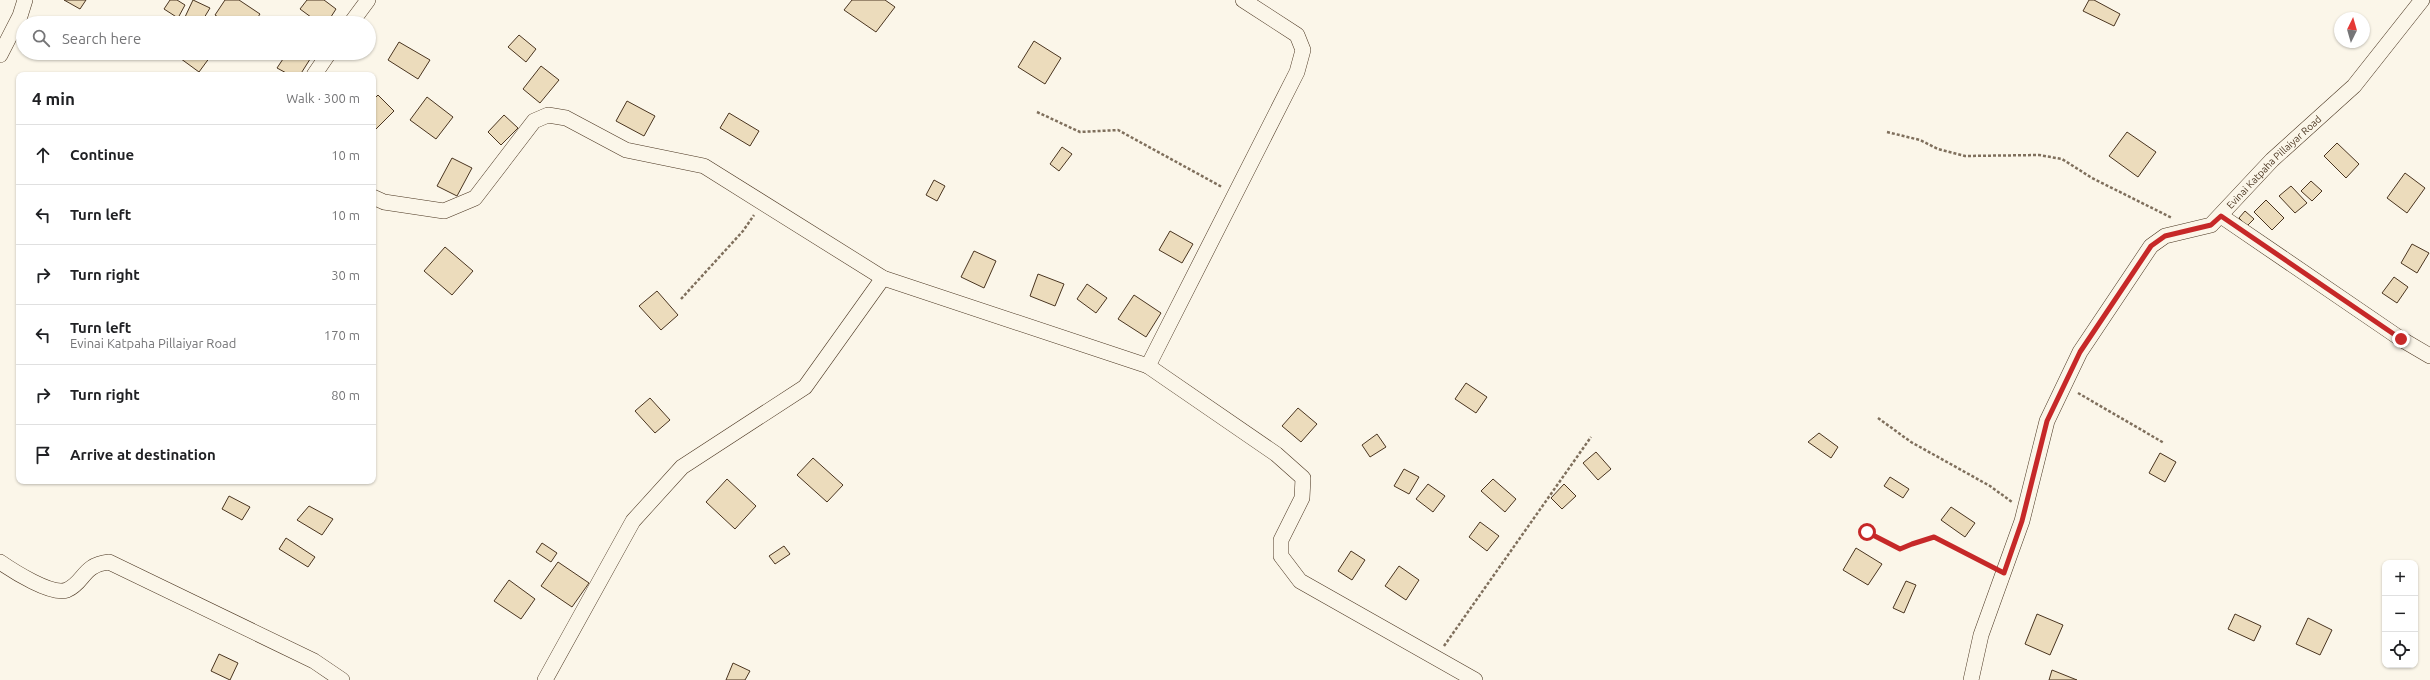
<!DOCTYPE html>
<html lang="en">
<head>
<meta charset="utf-8">
<style>
  :root { --surface:#fff; --page:#f2f2f2; --text:#202124; --muted:#757577; --line:#e0e0e0 }
  body { margin:0; font-family:Ubuntu,sans-serif; background:var(--page); color:var(--text) }
  .controls { position:absolute; right:12px; bottom:12px; display:grid; overflow:hidden; border-radius:8px; box-shadow:0 1px 3px #0004 }
  .controls button { width:36px; height:36px; display:grid; place-items:center; padding:0; border:0; border-bottom:1px solid var(--line); background:var(--surface); color:var(--text); font:20px sans-serif }
  .compass { position:absolute; left:2334px; top:12px; width:36px; height:36px; border-radius:50%; background:var(--surface); box-shadow:0 1px 3px #0004; rotate:5deg }
  .stop { position:absolute; width:12px; height:12px; margin:-9px; border:3px solid #c62828; border-radius:50%; background:#fff }
  .stop.end { background:#c62828; border-color:#fff; box-shadow:0 1px 4px #0008 }
  .list { margin:0; padding:0; list-style:none }
  h2 { display:flex; justify-content:space-between; align-items:center; height:52px; margin:0; padding:0 16px; font-size:17px }
  h2 small { font-size:13px; font-weight:400; color:var(--muted) }
  .list li { display:grid; grid-template-columns:26px 1fr auto; gap:12px; align-items:center; box-sizing:border-box; height:60px; padding:0 16px; border-top:1px solid var(--line) }
  .list b { display:block; font-size:15px; white-space:nowrap }
  .list p { margin:0; font-size:13px; white-space:nowrap; color:var(--muted) }
  .list em { font-size:13px; font-style:normal; color:var(--muted) }
  .icon { flex:none; width:22px; height:22px; fill:none; stroke:currentColor; stroke-width:2; stroke-linecap:round; stroke-linejoin:round }
  .map { position:relative; flex:none; width:2430px; height:680px; overflow:hidden }
  .search { position:absolute; background:var(--surface); box-shadow:0 1px 3px #0004; left:16px; top:16px; width:360px; height:44px; display:flex; align-items:center; gap:10px; box-sizing:border-box; padding:0 14px; border-radius:22px; color:var(--muted); font-size:15px }
  .panel { position:absolute; background:var(--surface); box-shadow:0 1px 3px #0004; left:16px; top:72px; width:360px; height:412px; border-radius:8px }
  .map>svg:first-child { display:block }
</style>
</head>
<body>
<div class="map">
<svg width="2430" height="680" viewBox="0 0 2430 680">
  <rect width="100%" height="100%" fill="#fbf6e9"/>
  <!-- building -->
  <g fill="#ecdcbc" stroke="#4a3520">
    <path d="M64 0H86L80 9Z"/>
    <path d="M170 0H177L185 5 178 18 164 9Z"/>
    <path d="M193 0 210 8 201 23 185 17Z"/>
    <path d="M225 0H239L260 14 254 23H227L215 15Z"/>
    <path d="M307 0H324L336 9 327 23H319L300 9Z"/>
    <path d="M852 0H885L895 7 876 32 844 10Z"/>
    <path d="M2089 0H2094L2120 14 2114 26 2083 11Z"/>
    <path d="M519 35 536 49 526 62 508 47Z"/>
    <path d="M1034 41 1061 58 1045 84 1018 67Z"/>
    <path d="M399 42 430 60 418 79 388 60Z"/>
    <path d="M173 53H205L210 57 199 72Z"/>
    <path d="M287 53H307L312 56 300 75H290L277 68Z"/>
    <path d="M541 66 559 80 540 103 523 89Z"/>
    <path d="M378 95 394 111 375 130 373 100Z"/>
    <path d="M427 97 453 117 436 139 410 120Z"/>
    <path d="M627 101 655 116 644 136 616 121Z"/>
    <path d="M729 113 759 131 750 146 720 128Z"/>
    <path d="M504 115 518 128 501 145 488 132Z"/>
    <path d="M2127 132 2156 152 2138 177 2109 156Z"/>
    <path d="M2337 143 2359 164 2346 178 2324 156Z"/>
    <path d="M1062 147 1072 154 1059 171 1050 164Z"/>
    <path d="M452 158 472 168 457 196 437 186Z"/>
    <path d="M2405 173 2425 188 2407 213 2387 198Z"/>
    <path d="M934 180 945 186 937 201 926 195Z"/>
    <path d="M2311 181 2322 191 2312 201 2301 191Z"/>
    <path d="M2291 186 2307 203 2295 213 2279 196Z"/>
    <path d="M2266 200 2284 218 2272 230 2254 212Z"/>
    <path d="M2245 211 2254 219 2247 226 2239 218Z"/>
    <path d="M1170 231 1193 244 1182 263 1159 250Z"/>
    <path d="M2412 244 2429 253 2417 273 2401 263Z"/>
    <path d="M445 247 473 271 452 295 424 271Z"/>
    <path d="M974 251 996 261 984 288 961 277Z"/>
    <path d="M1038 274 1064 284 1055 306 1030 296Z"/>
    <path d="M2394 277 2408 287 2397 303 2382 293Z"/>
    <path d="M1087 284 1107 298 1096 313 1077 299Z"/>
    <path d="M657 291 678 315 661 330 639 306Z"/>
    <path d="M1134 295 1161 313 1146 337 1118 319Z"/>
    <path d="M1466 383 1487 397 1476 413 1455 399Z"/>
    <path d="M650 398 670 420 655 433 635 411Z"/>
    <path d="M1298 408 1317 424 1301 442 1282 426Z"/>
    <path d="M1819 433 1838 447 1831 458 1808 442Z"/>
    <path d="M1377 434 1386 447 1370 457 1362 445Z"/>
    <path d="M1596 452 1611 469 1598 480 1583 463Z"/>
    <path d="M2160 453 2176 462 2165 482 2149 473Z"/>
    <path d="M813 458 843 485 827 502 797 475Z"/>
    <path d="M1404 469 1419 477 1409 494 1394 486Z"/>
    <path d="M1890 477 1909 489 1903 498 1884 486Z"/>
    <path d="M727 479 756 506 735 529 706 502Z"/>
    <path d="M1493 479 1516 499 1505 512 1481 491Z"/>
    <path d="M1428 484 1445 496 1433 512 1416 499Z"/>
    <path d="M1564 484 1576 496 1562 509 1551 498Z"/>
    <path d="M229 496 250 507 242 520 222 509Z"/>
    <path d="M309 506 333 519 322 535 297 520Z"/>
    <path d="M1951 507 1975 523 1965 537 1941 520Z"/>
    <path d="M1480 522 1499 536 1487 551 1469 537Z"/>
    <path d="M286 538 315 557 308 567 279 549Z"/>
    <path d="M542 543 557 553 551 562 536 552Z"/>
    <path d="M784 546 790 554 775 564 769 556Z"/>
    <path d="M1856 548 1882 564 1868 585 1843 570Z"/>
    <path d="M1351 551 1365 560 1352 580 1338 571Z"/>
    <path d="M558 562 589 583 572 607 541 586Z"/>
    <path d="M1399 566 1419 580 1406 600 1385 586Z"/>
    <path d="M509 580 535 599 521 619 494 601Z"/>
    <path d="M1906 581 1916 585 1904 613 1893 608Z"/>
    <path d="M2037 614 2063 625 2050 655 2025 644Z"/>
    <path d="M2235 614 2261 626 2254 641 2228 629Z"/>
    <path d="M2308 618 2332 630 2320 655 2296 644Z"/>
    <path d="M219 654 238 663 230 680 211 671Z"/>
    <path d="M733 663 750 671 745 680H726Z"/>
    <path d="M2052 670 2077 680H2049Z"/>
  </g>
  <g fill="none" stroke-linecap="round" stroke-linejoin="round">
    <defs>
      <g id="minor">
        <path d="M351 23 368 0"/>
        <path d="M0 55 20 16 25 0"/>
        <path d="M314 75 329 53"/>
        <path d="M373 197 384 202 444 211 475 198 534 121 548 115 566 118 626 150 704 166 883 278 1148 366 1276 454 1303 478 1302 498 1281 540V556L1300 581 1475 680"/>
        <path d="M2221 216 2401 339 2430 356"/>
        <path d="M1148 366 1297 72 1303 50 1297 35 1243 0"/>
        <path d="M0 562C13 571 52 596 67 590 85 582 82 565 109 562L314 661 342 680"/>
        <path d="M545 680 633 521 682 467 805 387 883 278"/>
        <path id="s1" d="M1971 680 1981 635 2022 521 2047 421 2080 352 2151 246 2165 236 2211 225 2272 160 2354 86 2422 0"/>
      </g>
    </defs>
    <!-- minor casing -->
    <use href="#minor" stroke="#4a3520" stroke-width="16"/>
    <!-- path -->
    <g stroke="#7f6f5c" stroke-width="2.5" stroke-dasharray="3 2" stroke-linecap="butt">
      <path d="M1037 112 1080 132 1118 130 1222 187"/>
      <path d="M1887 132 1920 140 1938 149 1965 156 2039 155 2062 159 2092 178 2172 218"/>
      <path d="M681 299 743 231 754 215"/>
      <path d="M2078 393 2164 443"/>
      <path d="M1878 418 1911 442 1990 486 2012 502"/>
      <path d="M1867 532 1900 549 1934 537 1989 565"/>
      <path d="M1444 646 1591 437"/>
    </g>
    <!-- minor -->
    <use href="#minor" stroke="#fbf6e9" stroke-width="15"/>
  </g>
  <g fill="none" stroke-linecap="round" stroke-linejoin="round">
    <!-- route -->
    <path stroke="#c62828" stroke-width="5" d="M1867 532 1900 549 1912 544 1934 537 2004 573 2022 521 2047 421 2080 352 2151 246 2165 236 2211 225 2221 216 2401 339"/>
  </g>
  <g text-anchor="middle" stroke-width="3" stroke-linejoin="round" paint-order="stroke">
    <!-- street labels -->
    <g font-size="10" fill="#4a3520" stroke="#fbf6e9">
      <text dy="4" stroke="none"><textPath href="#s1" startOffset="628">Evinai Katpaha Pillaiyar Road</textPath></text>
    </g>
  </g>
</svg>
<div class="controls">
<button>+</button>
<button>−</button>
<button><svg class="icon" aria-label="locate" viewBox="0 0 24 24"><circle cx="12" cy="12" r="6"/><path d="M12 2v4M12 18v4M2 12h4M18 12h4"/></svg></button>
</div>
<svg class="compass" viewBox="-18 -18 36 36"><path d="M0-13l5 13h-10z" fill="#e53935"/><path d="M0 13l5-13h-10z" fill="#757577"/></svg>
<div class="stop" style="left:1867px;top:532px"></div>
<div class="stop end" style="left:2401px;top:339px"></div>
<div class="search"><svg class="icon" aria-label="search" viewBox="0 0 24 24"><circle cx="10" cy="10" r="6"/><path d="M15 15l6 6"/></svg>Search here</div>
<section class="panel">
<h2>4 min<small>Walk · 300 m</small></h2>
<ul class="list">
<li><svg class="icon" aria-label="ahead" viewBox="0 0 24 24"><path d="M12 20V5M6 11l6-6 6 6"/></svg><div><b>Continue</b></div><em>10 m</em></li>
<li><svg class="icon" aria-label="left" viewBox="0 0 24 24"><path d="M17 20v-9H6M10 6l-5 5 5 5"/></svg><div><b>Turn left</b></div><em>10 m</em></li>
<li><svg class="icon" aria-label="right" viewBox="0 0 24 24"><path d="M7 20v-9h11M14 6l5 5-5 5"/></svg><div><b>Turn right</b></div><em>30 m</em></li>
<li><svg class="icon" aria-label="left" viewBox="0 0 24 24"><path d="M17 20v-9H6M10 6l-5 5 5 5"/></svg><div><b>Turn left</b><p>Evinai Katpaha Pillaiyar Road</p></div><em>170 m</em></li>
<li><svg class="icon" aria-label="right" viewBox="0 0 24 24"><path d="M7 20v-9h11M14 6l5 5-5 5"/></svg><div><b>Turn right</b></div><em>80 m</em></li>
<li><svg class="icon" aria-label="arrive" viewBox="0 0 24 24"><path d="M6 21V4h12l-3 4 3 4H6"/></svg><div><b>Arrive at destination</b></div></li>
</ul>
</section>
</div>
</body>
</html>
